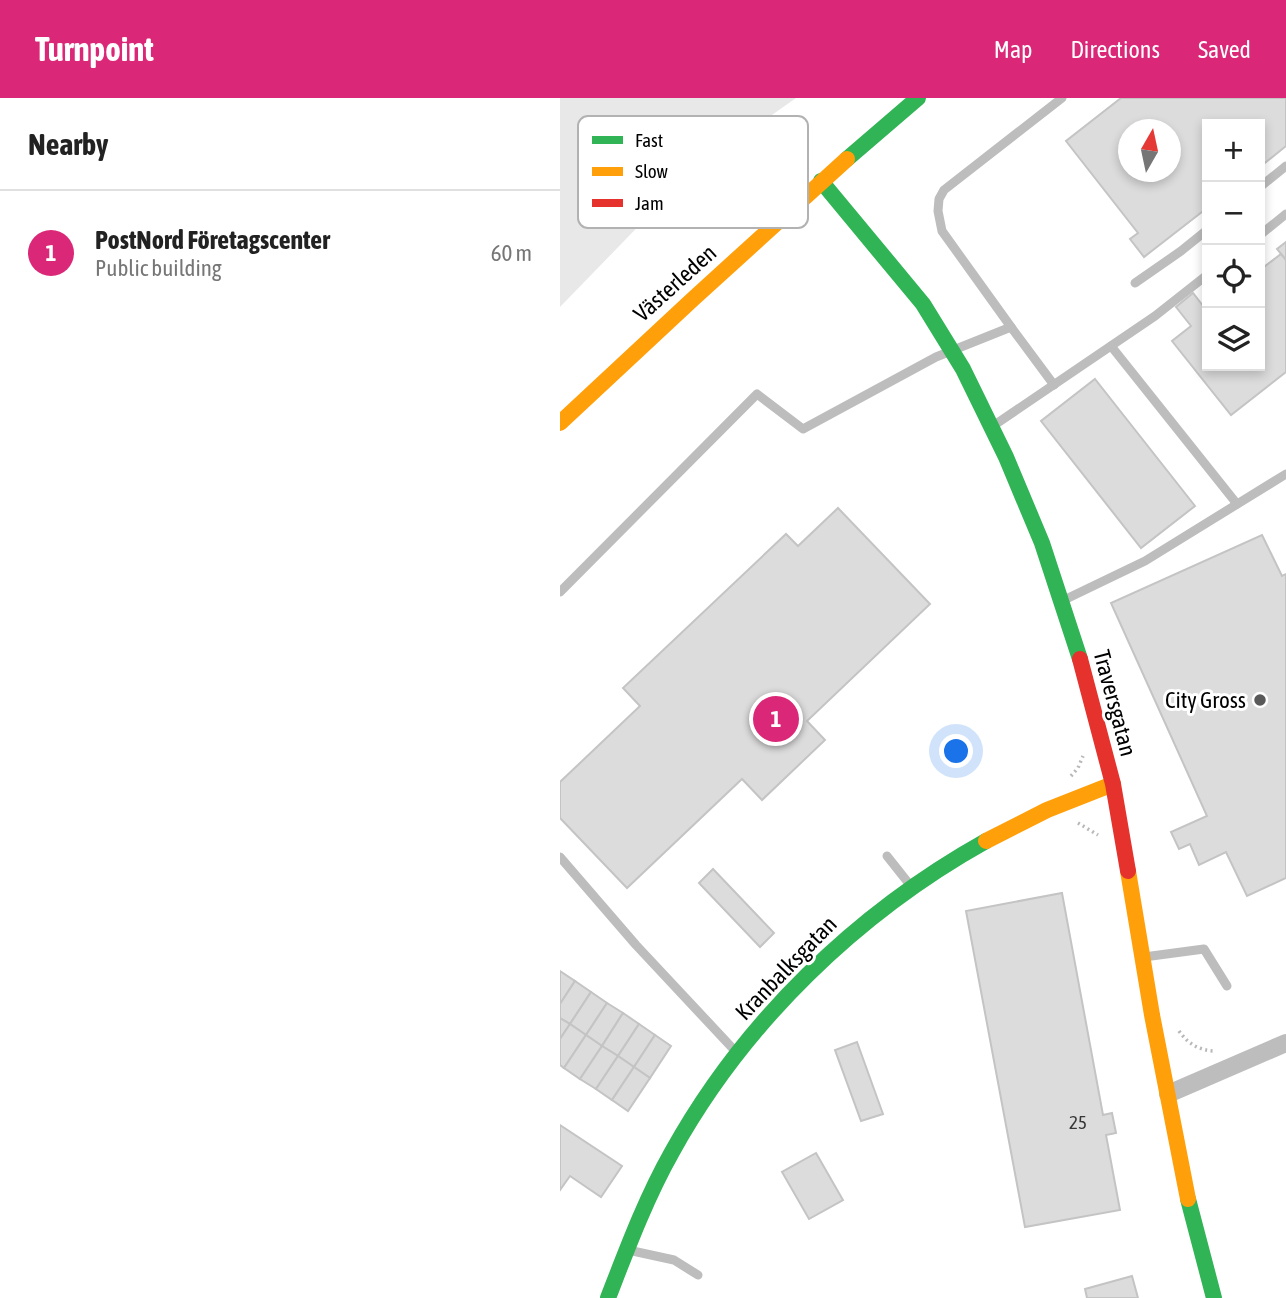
<!DOCTYPE html>
<html lang="en">
<head>
<meta charset="utf-8">
<style>
  :root { --surface:#fff; --page:#f6f6f6; --text:#222; --muted:#767676; --line:#e0e0e0; --accent:#db2777 }
  body { margin:0; font-family:"Asap Condensed",sans-serif; background:var(--page); color:var(--text) }
  .controls { position:absolute; right:21px; top:21px; display:grid; overflow:hidden; border-radius:0px; box-shadow:0 4px 10px #0003 }
  .controls button { width:63px; height:63px; display:grid; place-items:center; padding:0; border:0; border-bottom:2px solid var(--line); background:var(--surface); color:var(--text); font:35px sans-serif }
  .compass { position:absolute; left:558px; top:21px; width:63px; height:63px; border-radius:50%; background:var(--surface); box-shadow:0 4px 10px #0003; rotate:9deg }
  .you { position:absolute; left:397px; top:654px; width:24px; height:24px; margin:-18px; border:5px solid #fff; border-radius:50%; background:#1a73e8; box-shadow:0 0 0 10px #1a73e833 }
  .badge { display:grid; place-items:center; width:46px; height:46px; border-radius:50%; background:var(--accent); color:#fff; font-size:23px; font-weight:700 }
  .pin { position:absolute; translate:-50% -50%; border:4px solid #fff; box-shadow:0 2px 7px #0006 }
  .list { margin:0; padding:0; list-style:none }
  h2 { display:flex; justify-content:space-between; align-items:center; height:91px; margin:0; padding:0 28px; font-size:30px }
  h2 small { font-size:23px; font-weight:400; color:var(--muted) }
  .list li { display:grid; grid-template-columns:46px 1fr auto; gap:21px; align-items:center; box-sizing:border-box; height:126px; padding:0 28px; border-top:2px solid var(--line) }
  .list b { display:block; font-size:26px; white-space:nowrap }
  .list p { margin:0; font-size:23px; white-space:nowrap; color:var(--muted) }
  .list em { font-size:23px; font-style:normal; color:var(--muted) }
  .icon { flex:none; width:38px; height:38px; fill:none; stroke:currentColor; stroke-width:2; stroke-linecap:round; stroke-linejoin:round }
  .map { position:relative; flex:none; width:726px; height:1200px; overflow:hidden }
  header { display:flex; align-items:center; gap:42px; box-sizing:border-box; height:98px; padding:0 35px; background:var(--accent); color:#fff }
  header strong { font-size:33px }
  nav { display:flex; gap:38px; margin-inline-start:auto; font-size:24px }
  main { display:flex }
  aside { flex:1; background:var(--surface) }
  .map>svg:first-child { display:block }
</style>
</head>
<body>
<header>
<strong>Turnpoint</strong>
<nav><a>Map</a><a>Directions</a><a>Saved</a></nav>
</header>
<main>
<aside>
<h2>Nearby<small></small></h2>
<ul class="list">
<li><span class="badge">1</span><div><b>PostNord Företagscenter</b><p>Public building</p></div><em>60 m</em></li>
</ul>
</aside>
<div class="map">
<svg width="726" height="1200" viewBox="0 0 726 1200">
  <rect width="100%" height="100%" fill="#fff"/>
  <!-- green -->
  <path fill="#e8e8e8" d="M0 0H236L131 74 0 209Z"/>
  <!-- building -->
  <g fill="#dcdcdc" stroke="#c4c4c4" stroke-width="2" fill-rule="evenodd">
    <path d="M561 0H726V48L700 69V26H647V110L584 159 570 141 578 135 506 43ZM568 32H610V74H568Z"/>
    <path d="M726 144V162L717 151Z"/>
    <path d="M721 156 726 162V274L671 317 612 243 631 228 616 209 633 195 647 213V268H700V172Z"/>
    <path d="M535 281 635 408 581 450 481 323Z"/>
    <path d="M278 410 370 506 247 623 265 642 202 702 182 681 67 790 0 720V684L80 608 63 590 226 436 238 448Z"/>
    <path d="M702 437 722 478 726 476V780L687 798 666 754 639 767 630 746 619 751 611 734 647 718 551 505Z"/>
    <path d="M153 771 214 835 200 849 139 785Z"/>
    <path d="M502 795 543 1017 552 1015 556 1035 546 1037 560 1112 465 1129 406 813Z"/>
    <path d="M0 873 15 883 0 906Z"/>
    <path d="M15 883 31 894 10 926 0 920V906Z"/>
    <path d="M31 894 47 905 26 937 10 926Z"/>
    <path d="M47 905 63 915 42 948 26 937Z"/>
    <path d="M63 915 79 926 58 958 42 948Z"/>
    <path d="M0 920 10 926 0 941Z"/>
    <path d="M10 926 26 937 4 970 0 967V941Z"/>
    <path d="M79 926 95 937 74 969 58 958Z"/>
    <path d="M26 937 42 948 20 981 4 970Z"/>
    <path d="M95 937 111 948 90 980 74 969Z"/>
    <path d="M297 944 323 1016 301 1023 275 952Z"/>
    <path d="M42 948 58 958 36 991 20 981Z"/>
    <path d="M58 958 74 969 52 1002 36 991Z"/>
    <path d="M74 969 90 980 68 1013 52 1002Z"/>
    <path d="M0 1027 62 1068 41 1099 10 1078 0 1092Z"/>
    <path d="M256 1055 283 1102 249 1121 222 1074Z"/>
    <path d="M572 1178 578 1200H527L525 1191Z"/>
  </g>
  <g fill="none" stroke-linecap="round" stroke-linejoin="round">
    <!-- path -->
    <g stroke="#b8b8b8" stroke-width="3.5" stroke-dasharray="2 3.5" stroke-linecap="butt">
      <path d="M511 678 518 670 523 658"/>
      <path d="M518 725 538 737"/>
      <path d="M619 933C628 946 640 953 656 953"/>
    </g>
    <!-- lane -->
    <g stroke="#bdbdbd" stroke-width="9">
      <path d="M700 89 726 68"/>
      <path d="M700 137 726 116"/>
      <path d="M575 185 621 153 647 132"/>
      <path d="M451 229 494 287"/>
      <path d="M551 248 677 406"/>
      <path d="M433 328 595 218 647 177"/>
      <path d="M0 494 197 296 243 331 376 259 451 229 382 133 378 113 379 101 384 92 502 0"/>
      <path d="M504 502 585 463 726 376"/>
      <path d="M327 758 350 787"/>
      <path d="M0 759 76 847 177 955"/>
      <path d="M584 859 644 851 667 888"/>
      <path d="M68 1152 114 1162 138 1177"/>
    </g>
    <!-- street -->
    <path stroke="#bdbdbd" stroke-width="18" d="M608 996 726 945"/>
    <!-- fast -->
    <g stroke="#30b455" stroke-width="16">
      <path d="M287 61 358 0"/>
      <path d="M261 83 363 206 403 271 446 359 482 445 520 561"/>
      <path d="M628 1101 654 1200"/>
      <path d="M48 1200C67 1151 86 1100 112 1054 184 924 297 815 426 743"/>
    </g>
    <!-- slow -->
    <g stroke="#ff9f0a" stroke-width="16">
      <path d="M0 325 133 201 287 61"/>
      <path d="M426 743 487 712 553 686"/>
      <path d="M568 773 592 917 628 1101"/>
    </g>
    <!-- jam -->
    <path stroke="#e5322d" stroke-width="16" d="M520 561 553 686 568 773"/>
  </g>
  <!-- markers -->
  <circle fill="#595959" stroke="#fff" stroke-width="2.5" cx="700" cy="602" r="7"/>
  <g text-anchor="middle" stroke-width="6" stroke-linejoin="round" paint-order="stroke">
    <!-- number labels -->
    <g font-size="19" fill="#373737">
      <text x="518" y="1031">25</text>
    </g>
    <!-- street labels -->
    <g font-size="23" fill="#000" stroke="#fff">
      <text transform="translate(115 185) rotate(-42)" y="8">Västerleden</text>
      <text transform="translate(555 605) rotate(75)" y="8">Traversgatan</text>
      <text transform="translate(226 870) rotate(-46)" y="8">Kranbalksgatan</text>
    </g>
    <!-- poi labels -->
    <g font-size="23" fill="#000" stroke="#fff" text-anchor="end">
      <text x="686" y="610">City Gross</text>
    </g>
  </g>
  <!-- legend -->
  <rect x="18" y="18" width="230" height="112" rx="10" fill="#fff" stroke="#b2b2b2" stroke-width="2"/>
  <rect x="32" y="38" width="31" height="8" fill="#30b455"/>
  <rect x="32" y="69" width="31" height="9" fill="#ff9f0a"/>
  <rect x="32" y="101" width="31" height="8" fill="#e5322d"/>
  <g font-size="19" fill="#000">
    <text x="75" y="49">Fast</text>
    <text x="75" y="80">Slow</text>
    <text x="75" y="112">Jam</text>
  </g>
</svg>
<div class="controls">
<button>+</button>
<button>−</button>
<button><svg class="icon" aria-label="locate" viewBox="0 0 24 24"><circle cx="12" cy="12" r="6"/><path d="M12 2v4M12 18v4M2 12h4M18 12h4"/></svg></button>
<button><svg class="icon" aria-label="layers" viewBox="0 0 24 24"><path d="M12 4l9 5-9 5-9-5zM3 14l9 5 9-5"/></svg></button>
</div>
<svg class="compass" viewBox="-18 -18 36 36"><path d="M0-13l5 13h-10z" fill="#e53935"/><path d="M0 13l5-13h-10z" fill="#767676"/></svg>
<div class="you"></div>
<div class="pin badge" style="left:216px;top:621px">1</div>
</div>
</main>
</body>
</html>
